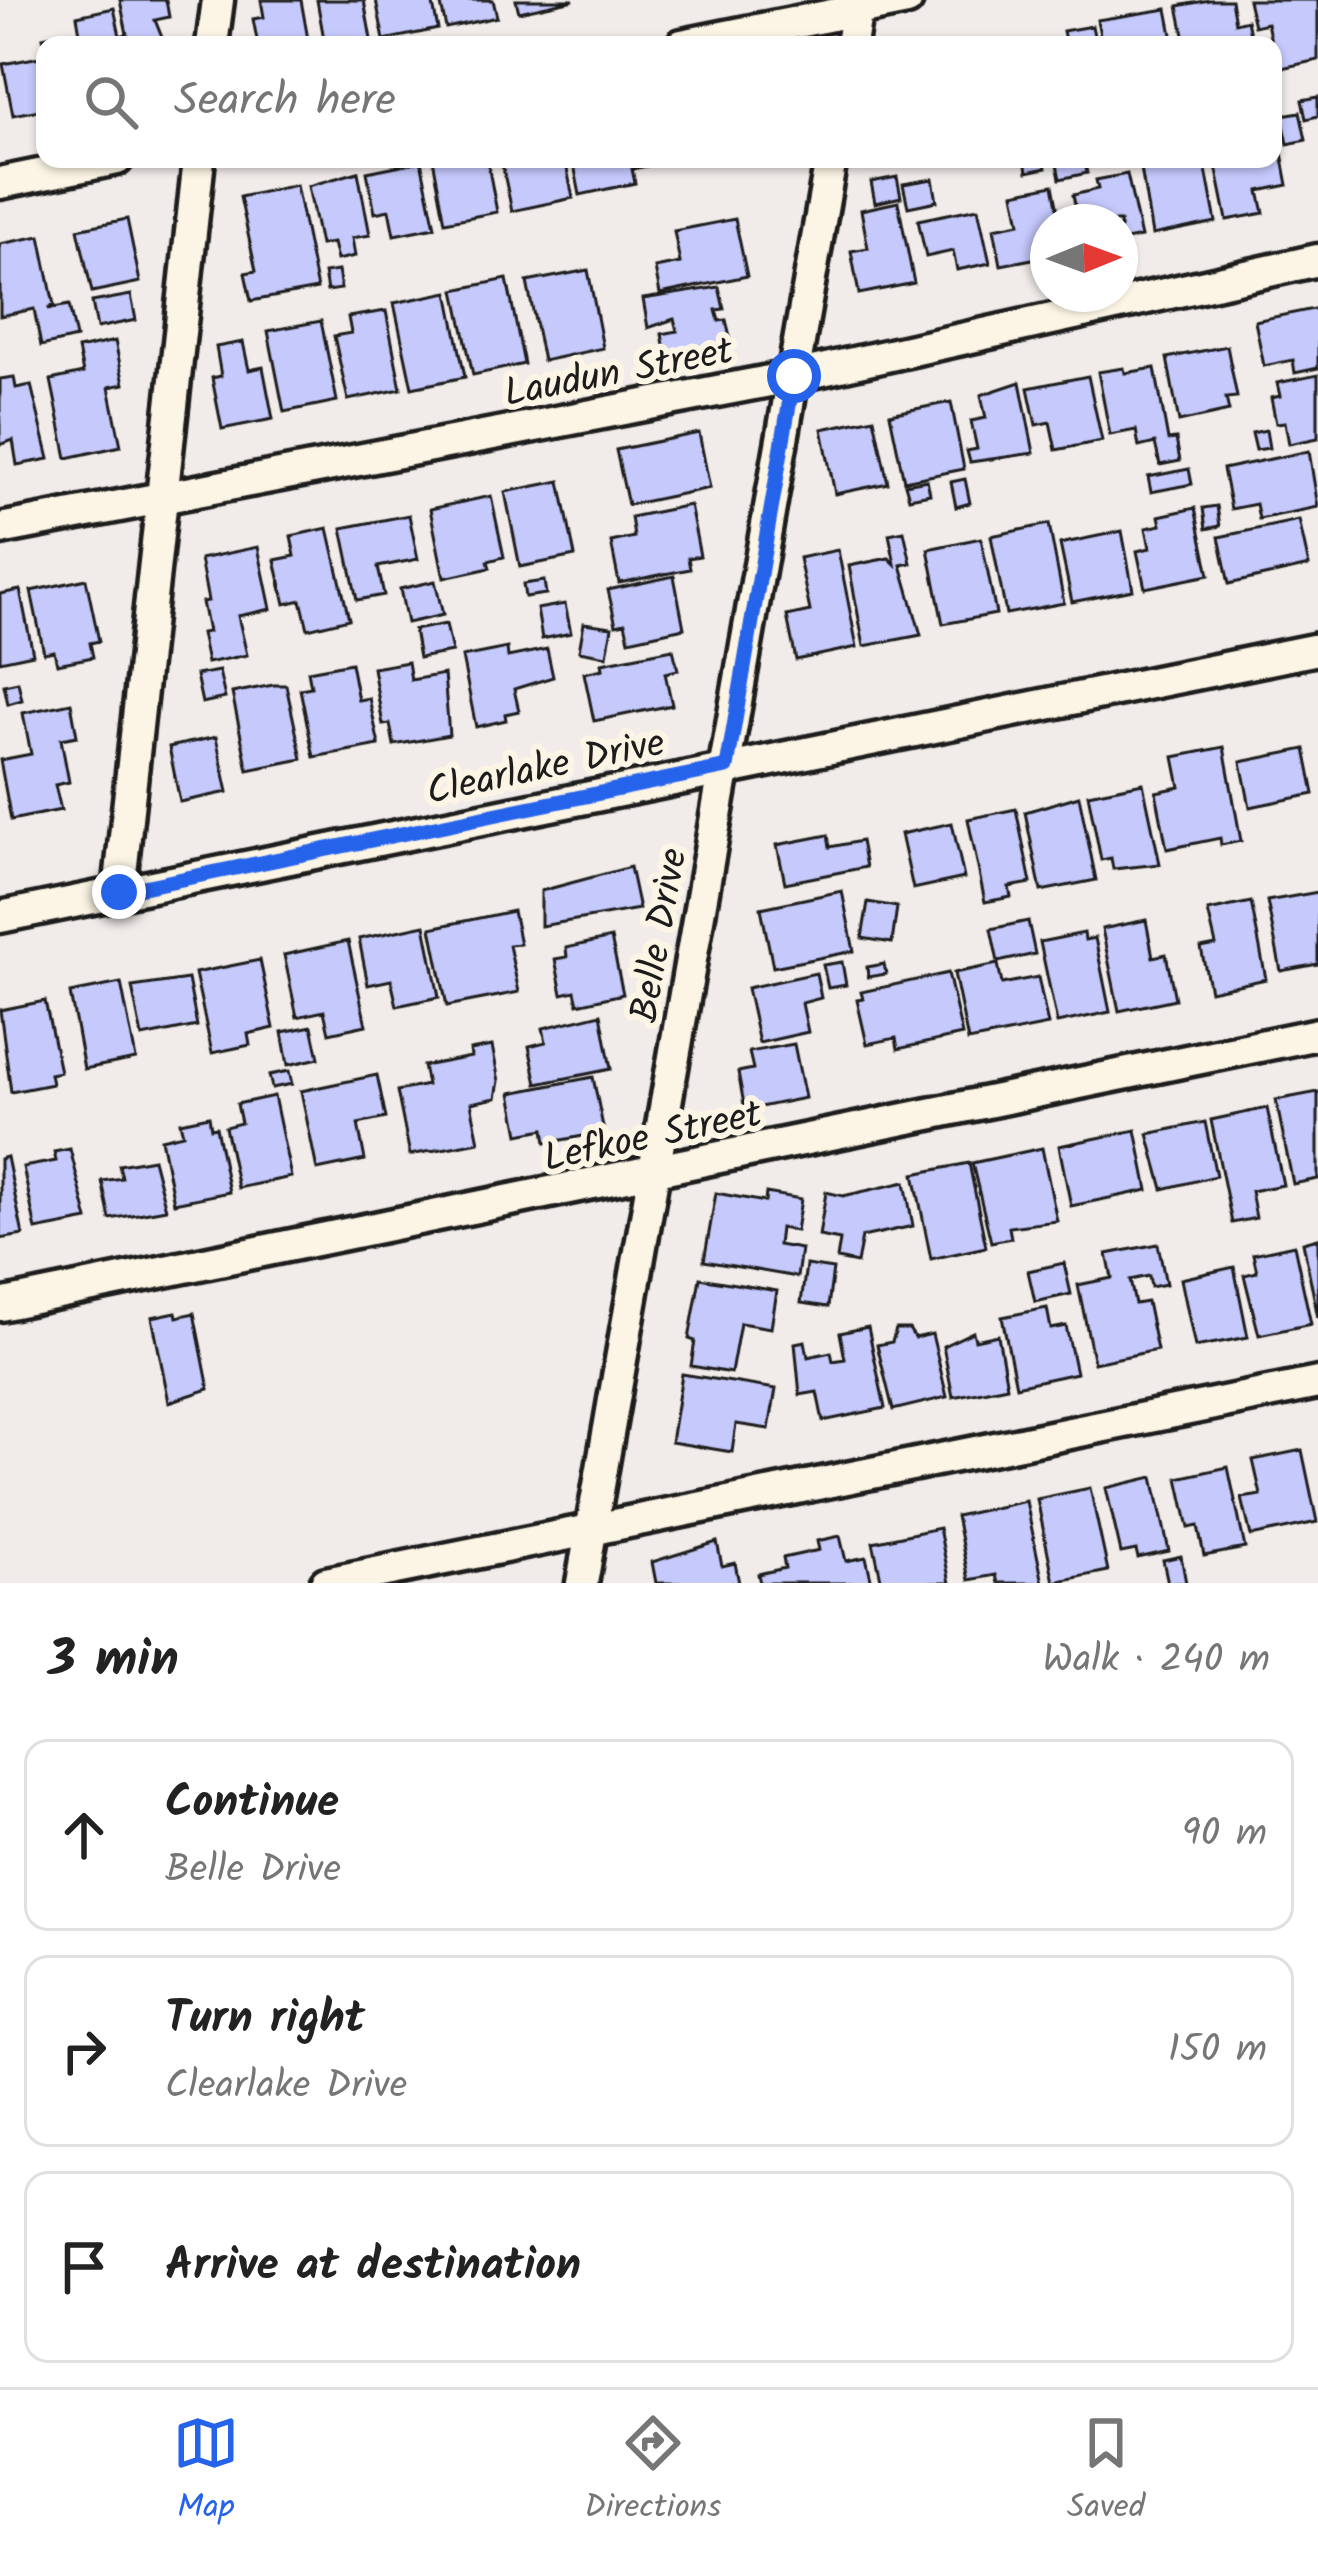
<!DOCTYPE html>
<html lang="en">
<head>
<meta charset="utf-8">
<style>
  :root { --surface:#fff; --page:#f6f6f6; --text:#222; --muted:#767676; --line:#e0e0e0; --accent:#2563eb }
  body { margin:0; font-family:Kalam,sans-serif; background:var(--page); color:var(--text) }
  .compass { position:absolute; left:1030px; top:204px; width:108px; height:108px; border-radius:50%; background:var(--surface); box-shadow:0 3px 9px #0004; rotate:89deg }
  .stop { position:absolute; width:36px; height:36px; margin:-27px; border:9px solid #2563eb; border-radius:50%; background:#fff }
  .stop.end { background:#2563eb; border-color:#fff; box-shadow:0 3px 12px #0008 }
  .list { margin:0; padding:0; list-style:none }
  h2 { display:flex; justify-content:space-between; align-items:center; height:156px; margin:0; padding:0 48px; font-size:51px }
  h2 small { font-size:39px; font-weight:400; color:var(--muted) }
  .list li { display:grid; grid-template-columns:78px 1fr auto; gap:36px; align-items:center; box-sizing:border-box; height:192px; margin:0 24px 24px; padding:0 24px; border:3px solid var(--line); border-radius:24px }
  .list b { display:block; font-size:45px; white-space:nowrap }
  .list p { margin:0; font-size:39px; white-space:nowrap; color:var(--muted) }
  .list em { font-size:39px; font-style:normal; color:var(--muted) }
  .icon { flex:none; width:66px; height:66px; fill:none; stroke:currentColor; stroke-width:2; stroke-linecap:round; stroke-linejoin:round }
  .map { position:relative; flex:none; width:1318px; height:1583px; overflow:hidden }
  .search { position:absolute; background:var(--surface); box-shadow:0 3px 9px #0004; left:36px; right:36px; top:36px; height:132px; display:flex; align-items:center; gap:30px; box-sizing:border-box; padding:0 42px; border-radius:24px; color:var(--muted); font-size:45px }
  .sheet { height:804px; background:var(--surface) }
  nav { display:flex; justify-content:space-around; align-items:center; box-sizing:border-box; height:168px; border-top:3px solid var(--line); background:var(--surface); font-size:33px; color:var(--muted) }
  nav a { display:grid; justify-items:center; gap:6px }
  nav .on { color:var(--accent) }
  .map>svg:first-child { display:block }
</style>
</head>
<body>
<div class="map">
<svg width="1318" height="1583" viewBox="0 0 1318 1583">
  <rect width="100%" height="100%" fill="#f1ecea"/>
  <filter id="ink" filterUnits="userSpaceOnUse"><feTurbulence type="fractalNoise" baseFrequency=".00833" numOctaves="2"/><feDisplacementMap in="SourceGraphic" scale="24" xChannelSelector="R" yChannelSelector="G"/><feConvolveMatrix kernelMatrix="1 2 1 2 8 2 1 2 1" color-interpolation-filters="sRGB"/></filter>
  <g filter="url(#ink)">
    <!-- building -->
    <g fill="#c5c9fc" stroke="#1c1c1c" stroke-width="3">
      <path d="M120 0H166L169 17 155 20 165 45H82L77 16 114 8 120 36 127 34Z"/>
      <path d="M261 0H301L309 45H258L253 19 264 17Z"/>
      <path d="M317 0H364L372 45H325Z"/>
      <path d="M376 0H432L438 29 384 40Z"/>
      <path d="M440 0H493L497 17 446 28Z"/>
      <path d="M516 0H574L519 12Z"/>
      <path d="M1209 0H1231L1235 23 1247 20 1252 45H1186L1178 6Z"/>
      <path d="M1248 0H1318V60L1277 69 1267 23 1254 26Z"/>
      <path d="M1167 9 1174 45H1102L1097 20Z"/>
      <path d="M1092 26 1096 45H1066L1063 31Z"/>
      <path d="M67 32 70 45H45L43 37Z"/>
      <path d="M45 56V109L13 115 3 64Z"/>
      <path d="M1318 97V116L1306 119 1302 100Z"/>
      <path d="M1300 112 1306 140 1288 144 1282 115Z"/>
      <path d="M1273 139 1280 142 1288 185 1259 191 1264 213 1227 220 1215 161 1273 159Z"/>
      <path d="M433 159H487L497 212 445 222Z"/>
      <path d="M501 159H565L573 198 512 211Z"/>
      <path d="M573 159H645L647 166 632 169 635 183 580 195Z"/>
      <path d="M1025 159H1044L1046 168 1027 172Z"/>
      <path d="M1056 159H1084L1087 173 1060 179Z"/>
      <path d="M1154 159H1204L1216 222 1152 235 1140 162Z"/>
      <path d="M421 161 435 227 394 235 389 210 375 213 367 172Z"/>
      <path d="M358 172 370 235 352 238 355 256 337 260 333 243 320 245 308 186Z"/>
      <path d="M1127 174 1141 237 1120 241V222H1064L1062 212 1076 210 1073 195 1098 189 1096 180Z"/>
      <path d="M897 177 901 197 875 203 871 182Z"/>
      <path d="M933 179 937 201 908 207 903 184Z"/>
      <path d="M296 185 317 289 251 301 245 273 256 271 240 197Z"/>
      <path d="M1053 185 1060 222H1048V256L1001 265 994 228 1020 223 1014 193Z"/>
      <path d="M898 202 914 283 859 294 851 251 868 248 861 210Z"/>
      <path d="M978 208 990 263 957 270 953 251 926 257 918 220Z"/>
      <path d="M127 219 140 282 92 292 78 229Z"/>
      <path d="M735 219 747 276 660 294 655 268 680 263 674 231Z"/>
      <path d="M40 236 54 305 48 309 69 305 76 338 41 346 34 309 0 316V244Z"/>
      <path d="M588 270 603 348 543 361 527 282Z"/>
      <path d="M338 271 341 289 327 291 324 273Z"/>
      <path d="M507 279 524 364 473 375 455 290Z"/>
      <path d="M719 287 724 309 716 310 719 321 726 320 731 342 666 355 662 334 677 331 674 319 648 328 643 299Z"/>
      <path d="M448 292 465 377 412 388 394 303Z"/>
      <path d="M131 295 136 320 97 328 92 302Z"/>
      <path d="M1318 308V368L1295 373 1293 360 1264 366 1255 321Z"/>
      <path d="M386 311 401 389 348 400 334 336 351 333 348 317Z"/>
      <path d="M321 321 337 401 284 412 268 331Z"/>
      <path d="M115 341 124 384 109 387 121 446 67 458 51 380 83 373 78 349Z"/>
      <path d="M243 342 249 370 263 367 273 419 222 429 212 378 221 376 216 347Z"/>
      <path d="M1227 346 1237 397 1226 398 1229 411 1179 422 1167 358Z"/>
      <path d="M1124 368 1125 373 1155 368 1168 440 1176 439 1180 461 1160 465 1155 443 1139 447 1136 430 1110 435 1098 372Z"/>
      <path d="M1318 375V438L1289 444 1285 422 1276 423 1271 398 1280 396 1277 383Z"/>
      <path d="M1088 376 1102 441 1056 450 1050 422 1036 425 1028 388Z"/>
      <path d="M14 377 16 388 31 385 49 459 17 465 13 440 0 445V379Z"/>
      <path d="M1020 382 1034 453 970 462 967 451 977 449 971 421 986 418 981 395Z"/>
      <path d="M951 402 964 469 904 481 890 414Z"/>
      <path d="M874 418 888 483 835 494 822 429Z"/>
      <path d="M1266 430 1269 448 1256 450 1252 433Z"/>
      <path d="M699 433 710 488 628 505 616 450Z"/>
      <path d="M1309 451 1318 507 1259 519 1256 504 1231 509 1223 469Z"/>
      <path d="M1189 469 1192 484 1151 492 1148 477Z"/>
      <path d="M965 479 970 503 956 507 951 482Z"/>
      <path d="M927 480 930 494 909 498 905 484Z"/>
      <path d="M560 481 575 556 520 567 505 492Z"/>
      <path d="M491 496 504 557 488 561 490 568 444 578 430 509Z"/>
      <path d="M690 505 700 556 688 558 690 569 619 583 611 542 634 537 631 517Z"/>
      <path d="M1217 506 1220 526 1206 529 1203 508Z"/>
      <path d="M1195 508 1209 575 1145 588 1137 551 1150 548 1146 528 1161 525 1159 516Z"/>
      <path d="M409 515 418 559 378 567 384 595 357 600 342 528Z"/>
      <path d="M1299 520 1309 566 1229 584 1219 537Z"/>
      <path d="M1049 524 1064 603 1006 614 991 536Z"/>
      <path d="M328 528 349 619 308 629 301 600 285 604 275 560 295 556 291 536Z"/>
      <path d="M904 531 911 563 901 565 921 635 864 646 849 566 889 558 895 564 889 534Z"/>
      <path d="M1122 531 1133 590 1072 602 1060 544Z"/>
      <path d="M981 538 996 614 943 624 928 549Z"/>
      <path d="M258 547 271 609 238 616 247 655 207 663 201 633 208 632 202 602 208 601 200 559Z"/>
      <path d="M838 550 857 647 796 660 787 616 810 611 799 558Z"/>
      <path d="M674 576 684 628 629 640 625 623 616 625 608 590Z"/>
      <path d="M86 579 99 641 90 643 93 657 57 664 54 651 44 653 31 591Z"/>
      <path d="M435 581 443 615 407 623 400 589Z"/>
      <path d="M544 581 546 594 525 597 523 584Z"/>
      <path d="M20 590 33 654 0 661V594Z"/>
      <path d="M565 604 571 633 542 639 537 609Z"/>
      <path d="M584 623 612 627 607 656 579 651Z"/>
      <path d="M446 624 452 652 419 658 414 630Z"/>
      <path d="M507 648 508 657 547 649 553 677 514 689 519 711 505 714 506 720 476 727 462 657Z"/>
      <path d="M673 649 678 670 665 673 672 705 594 721 584 673 603 669 602 663Z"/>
      <path d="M408 662 411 680 444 674 449 735 394 745 390 724 383 725 373 668Z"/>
      <path d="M351 663 358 700 369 698 379 745 314 757 300 689 311 687 308 671Z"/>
      <path d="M219 671 225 698 202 703 196 675Z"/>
      <path d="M18 682 22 700 8 704 4 685Z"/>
      <path d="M273 685H286L302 759 248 770 232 693Z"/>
      <path d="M71 703 77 736 61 739 69 782 55 785 61 810 11 820 0 760 31 754 23 713Z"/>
      <path d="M216 737 228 792 180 802 169 747Z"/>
      <path d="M1224 747 1241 841 1221 845 1220 838 1167 849 1156 792 1180 787 1174 757Z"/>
      <path d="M1305 749 1314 794 1250 807 1241 762Z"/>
      <path d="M1143 783 1160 864 1113 869 1111 858 1101 860 1088 794Z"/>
      <path d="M1079 796 1096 880 1041 891 1025 812Z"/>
      <path d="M1016 809 1031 883 1009 887 1011 897 985 902 968 819Z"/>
      <path d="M952 823 964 878 913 889 901 834Z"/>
      <path d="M828 835 830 847 861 841 866 867 785 883 777 845Z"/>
      <path d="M630 867 639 909 541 926V891Z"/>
      <path d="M842 891 854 951 773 967 761 908Z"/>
      <path d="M1318 892V964L1281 971 1267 901Z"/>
      <path d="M868 902 897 907 892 943 862 938Z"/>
      <path d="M1251 902 1266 979 1210 991 1201 948 1216 945 1208 911Z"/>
      <path d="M513 911 520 944 509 945 519 992 447 1006 431 928Z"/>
      <path d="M1146 920 1153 957 1166 954 1175 999 1119 1011 1102 929Z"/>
      <path d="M1028 921 1035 954 998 962 991 929Z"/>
      <path d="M425 925 439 997 397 1006 391 980 368 985 359 939Z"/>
      <path d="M1084 933 1085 940 1095 938 1110 1012 1057 1023 1040 942Z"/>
      <path d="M611 938 623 994 578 1004 575 991 562 994 555 959 567 957 566 948Z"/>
      <path d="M348 941 366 1025 329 1033 324 1011 297 1017 284 955Z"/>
      <path d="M260 960 274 1028 248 1034 250 1045 212 1053 195 973Z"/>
      <path d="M842 962 846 985 828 988 823 965Z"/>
      <path d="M884 964 886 974 868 977 867 967Z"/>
      <path d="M998 964 1002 984 1038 977 1048 1025 968 1041 954 973Z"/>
      <path d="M816 973 821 998 802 1003 808 1032 759 1043 747 988Z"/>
      <path d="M948 973 962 1035 898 1049 896 1038 867 1044 857 1000 863 999 861 992Z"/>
      <path d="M188 979 197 1026 142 1037 132 987Z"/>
      <path d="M121 983 136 1059 84 1069 70 993Z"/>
      <path d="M45 1001 60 1072 50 1074 52 1084 11 1092 0 1010Z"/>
      <path d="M601 1014 611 1069 537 1084 529 1046 546 1042 543 1028Z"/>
      <path d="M312 1026 319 1058 288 1065 282 1032Z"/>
      <path d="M794 1044 805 1098 745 1110 738 1072 753 1069 749 1052Z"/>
      <path d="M492 1046 499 1081 496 1098 471 1103 479 1142 410 1155 397 1091 427 1085 423 1066 471 1057 470 1050Z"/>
      <path d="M289 1071 292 1084 272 1088 269 1075Z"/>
      <path d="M377 1075 386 1118 358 1124 365 1160 317 1170 301 1091Z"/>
      <path d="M593 1077 604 1132 546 1143 544 1129 519 1134 511 1093Z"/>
      <path d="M1318 1092V1179L1293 1184 1276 1100Z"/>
      <path d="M274 1096 291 1177 238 1188 225 1127 241 1123 237 1104Z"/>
      <path d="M1267 1108 1283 1185 1251 1191 1256 1218 1232 1223 1211 1120Z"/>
      <path d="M209 1116 211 1128 216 1127 229 1192 174 1203 161 1139 183 1134 180 1122Z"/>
      <path d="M1205 1122 1216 1176 1163 1189 1148 1134Z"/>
      <path d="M1136 1130 1148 1190 1071 1206 1059 1146Z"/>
      <path d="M1042 1148 1057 1221 1009 1227 1011 1238 991 1242 972 1163Z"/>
      <path d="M70 1149 88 1220 36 1230 23 1167 56 1161 54 1152Z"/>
      <path d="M7 1157 23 1235 0 1239V1159Z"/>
      <path d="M153 1159 166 1209 110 1219 102 1181 122 1178 119 1165Z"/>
      <path d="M969 1163 986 1247 931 1259 914 1174Z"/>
      <path d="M905 1182 913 1226 862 1237 857 1263 837 1259 840 1240 819 1236 826 1192 843 1196Z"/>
      <path d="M716 1193 765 1202 766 1193 801 1199 796 1231 780 1228 778 1245 801 1249 797 1277 704 1261Z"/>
      <path d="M1318 1238V1318L1303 1242Z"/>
      <path d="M1158 1244 1166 1284 1151 1287 1149 1276 1130 1280 1135 1304 1147 1302 1157 1350 1094 1363 1078 1285 1112 1278 1107 1254Z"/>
      <path d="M1294 1245 1311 1324 1259 1335 1244 1275 1257 1272 1253 1254Z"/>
      <path d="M1064 1263 1071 1294 1035 1302 1028 1271Z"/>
      <path d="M806 1265 833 1269 828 1307 801 1303Z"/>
      <path d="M1234 1267 1248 1337 1195 1347 1181 1279Z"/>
      <path d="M700 1278 777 1291 771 1328 740 1323 731 1373 691 1366 695 1341 689 1339Z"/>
      <path d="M1047 1308 1051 1329 1066 1326 1076 1373 1016 1386 1002 1317Z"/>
      <path d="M176 1312 177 1317 194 1313 209 1389 169 1402 152 1317Z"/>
      <path d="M868 1327 885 1408 823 1421 817 1392 800 1395 795 1343 805 1341 808 1357 831 1352 833 1361 845 1359 840 1333Z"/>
      <path d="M896 1329H909L915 1338 932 1334 947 1397 893 1410 877 1345 892 1342Z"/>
      <path d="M973 1332 975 1340 998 1335 1007 1386 953 1397 943 1346Z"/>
      <path d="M682 1374 776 1389 769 1429 736 1424 732 1452 671 1442Z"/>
      <path d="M1302 1450 1317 1522 1251 1536 1242 1498 1261 1495 1253 1460Z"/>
      <path d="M1228 1467 1245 1548 1204 1556 1198 1526 1189 1528 1178 1478Z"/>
      <path d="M1153 1477 1169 1551 1138 1558 1136 1550 1121 1553 1106 1488Z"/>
      <path d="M1090 1488 1108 1571 1054 1582 1037 1499Z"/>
      <path d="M1026 1501 1043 1583H998L996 1575 969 1580 956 1516Z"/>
      <path d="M939 1528 950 1583H882L873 1542Z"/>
      <path d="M840 1536 846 1561 866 1557 872 1583H760L758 1574 785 1568 783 1558 819 1550 817 1541Z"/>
      <path d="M717 1542 722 1566 735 1563 739 1583H656L652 1562Z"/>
      <path d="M1181 1556 1186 1583H1168L1163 1560Z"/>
    </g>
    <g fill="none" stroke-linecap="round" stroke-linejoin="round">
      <defs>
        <g id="minor">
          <path d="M212 45 218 0"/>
          <path d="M682 45 907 0"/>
          <path d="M851 45 858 0"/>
          <path d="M0 183 117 159"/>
          <path d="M0 529 795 376 1318 260"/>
          <path d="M119 892 199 159"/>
          <path d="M0 917 1318 649"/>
          <path d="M0 1305 1318 1034"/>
          <path d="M326 1583 1318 1383"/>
          <path d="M582 1583 831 159"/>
        </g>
      </defs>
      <!-- minor casing -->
      <use href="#minor" stroke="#1c1c1c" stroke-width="39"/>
      <!-- minor -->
      <use href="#minor" stroke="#fcf5e5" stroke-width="30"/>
    </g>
  </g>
  <g fill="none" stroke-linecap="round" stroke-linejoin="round" filter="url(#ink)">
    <!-- route -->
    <path stroke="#2563eb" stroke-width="15" d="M119 892 727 767 794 376"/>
  </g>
  <g text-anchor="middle" stroke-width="12" stroke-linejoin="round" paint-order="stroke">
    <!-- street labels -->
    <g font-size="39" fill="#1c1c1c" stroke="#fcf5e5">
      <text transform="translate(618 370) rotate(-11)" y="14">Laudun Street</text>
      <text transform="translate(545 765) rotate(-12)" y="14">Clearlake Drive</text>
      <text transform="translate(657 935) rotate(-80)" y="14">Belle Drive</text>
      <text transform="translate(652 1134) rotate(-12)" y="14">Lefkoe Street</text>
    </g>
  </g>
</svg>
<svg class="compass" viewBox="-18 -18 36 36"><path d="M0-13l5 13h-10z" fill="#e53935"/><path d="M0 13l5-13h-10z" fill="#767676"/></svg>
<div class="stop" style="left:794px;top:376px"></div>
<div class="stop end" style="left:119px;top:892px"></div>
<div class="search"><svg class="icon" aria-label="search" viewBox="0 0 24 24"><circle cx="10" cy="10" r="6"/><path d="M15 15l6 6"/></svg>Search here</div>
</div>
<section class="sheet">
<h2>3 min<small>Walk · 240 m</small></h2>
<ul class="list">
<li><svg class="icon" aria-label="ahead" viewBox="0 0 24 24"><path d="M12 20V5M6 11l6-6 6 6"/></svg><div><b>Continue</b><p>Belle Drive</p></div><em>90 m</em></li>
<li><svg class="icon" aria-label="right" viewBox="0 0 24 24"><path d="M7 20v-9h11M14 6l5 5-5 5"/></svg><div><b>Turn right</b><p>Clearlake Drive</p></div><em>150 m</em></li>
<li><svg class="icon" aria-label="arrive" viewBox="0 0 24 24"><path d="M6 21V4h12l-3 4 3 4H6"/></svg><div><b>Arrive at destination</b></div></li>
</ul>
</section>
<nav>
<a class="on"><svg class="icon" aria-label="map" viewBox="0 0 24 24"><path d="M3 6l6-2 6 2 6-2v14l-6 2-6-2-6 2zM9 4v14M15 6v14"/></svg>Map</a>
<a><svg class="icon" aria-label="directions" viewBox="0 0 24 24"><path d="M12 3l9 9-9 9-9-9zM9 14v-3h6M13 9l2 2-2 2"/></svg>Directions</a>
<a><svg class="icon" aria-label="saved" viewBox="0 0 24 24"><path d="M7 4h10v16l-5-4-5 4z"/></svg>Saved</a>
</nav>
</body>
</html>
